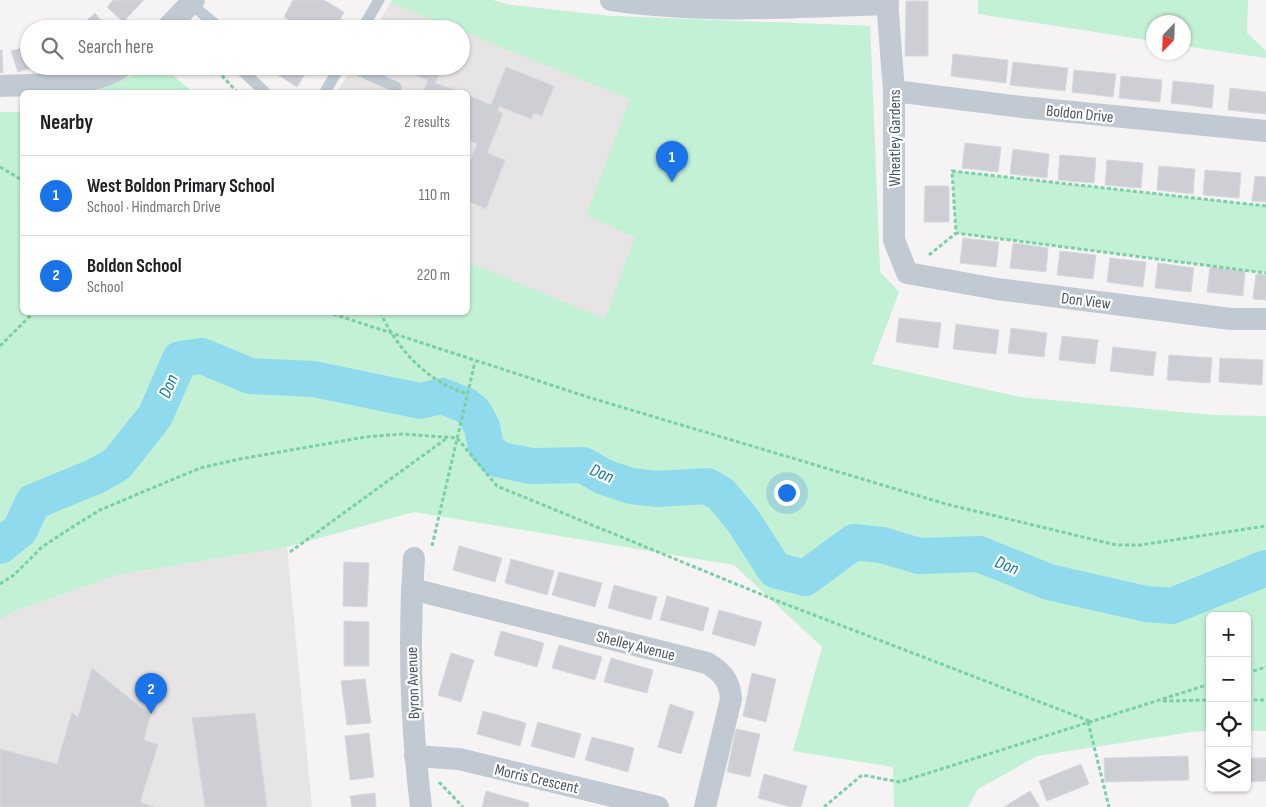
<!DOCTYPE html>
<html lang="en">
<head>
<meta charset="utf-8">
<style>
  :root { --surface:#fff; --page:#f6f6f6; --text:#202124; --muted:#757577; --line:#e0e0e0; --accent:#1a73e8 }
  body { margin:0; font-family:"Sofia Sans Condensed",sans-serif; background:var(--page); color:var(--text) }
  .controls { position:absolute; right:15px; bottom:15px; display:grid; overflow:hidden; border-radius:8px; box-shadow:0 1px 4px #0004 }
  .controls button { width:45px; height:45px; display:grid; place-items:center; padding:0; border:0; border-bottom:1px solid var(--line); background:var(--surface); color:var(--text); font:25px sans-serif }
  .compass { position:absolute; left:1146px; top:15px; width:45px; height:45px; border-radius:50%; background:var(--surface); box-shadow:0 1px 4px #0004; rotate:203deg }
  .you { position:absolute; left:786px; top:492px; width:18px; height:18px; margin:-12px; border:4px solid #fff; border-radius:50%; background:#1a73e8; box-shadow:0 0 0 8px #1a73e833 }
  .badge { display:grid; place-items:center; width:32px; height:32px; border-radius:50%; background:var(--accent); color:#fff; font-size:16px; font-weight:700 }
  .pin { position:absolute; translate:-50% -41px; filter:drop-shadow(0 1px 2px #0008) }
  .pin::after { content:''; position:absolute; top:26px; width:18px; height:15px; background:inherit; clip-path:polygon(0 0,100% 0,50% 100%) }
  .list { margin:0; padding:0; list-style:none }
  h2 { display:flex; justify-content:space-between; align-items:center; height:65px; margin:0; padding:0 20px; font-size:21px }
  h2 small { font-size:16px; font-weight:400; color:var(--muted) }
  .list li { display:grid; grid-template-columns:32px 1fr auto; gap:15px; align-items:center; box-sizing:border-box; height:80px; padding:0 20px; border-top:1px solid var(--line) }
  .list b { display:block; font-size:19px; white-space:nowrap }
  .list p { margin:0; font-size:16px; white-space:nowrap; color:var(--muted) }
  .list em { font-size:16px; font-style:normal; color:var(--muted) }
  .icon { flex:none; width:28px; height:28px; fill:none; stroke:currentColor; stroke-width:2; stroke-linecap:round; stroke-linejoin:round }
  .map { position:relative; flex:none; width:1266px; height:807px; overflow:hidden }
  .search { position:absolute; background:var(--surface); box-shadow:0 1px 4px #0004; left:20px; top:20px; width:450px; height:55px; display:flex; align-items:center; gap:12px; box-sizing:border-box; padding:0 18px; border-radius:28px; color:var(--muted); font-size:19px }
  .panel { position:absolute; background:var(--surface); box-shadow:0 1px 4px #0004; left:20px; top:90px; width:450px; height:225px; border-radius:8px }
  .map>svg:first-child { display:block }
</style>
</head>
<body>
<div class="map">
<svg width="1266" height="807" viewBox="0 0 1266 807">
  <rect width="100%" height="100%" fill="#f5f3f3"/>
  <!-- education -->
  <g fill="#e6e4e5">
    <path d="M392 0H492L510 5 610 16 870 26 880 272 899 292 872 364 468 312V92H337L353 66H461V29H375Z"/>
    <path d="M287 547 312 807H0V620L12 612 117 575Z"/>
  </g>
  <!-- green -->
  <g fill="#c3f1d5">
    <path d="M392 0H492L510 5 610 16 870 26 880 272 899 292 872 364 1020 397 1213 415 1266 416V731H1247V616H1210V731L1191 732 1037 756 978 789 968 807H894L893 767 793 751 822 647 734 565 414 512 287 547 117 575 12 612 0 620V112H22V312H468V262L605 319 635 237 586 215 630 99 461 31V29H455L391 3Z"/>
    <path d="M978 0H1248L1247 33 1266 51V58L1184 46V22H1154L1153 41 978 14Z"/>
    <path d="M157 66H161L193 92H89Z"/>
    <path d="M952 171 1266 206V273L956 233Z"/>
  </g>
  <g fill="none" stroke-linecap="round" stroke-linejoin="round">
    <!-- river -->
    <path stroke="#90daee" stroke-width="36" d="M0 546 20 530 33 502 96 476 117 464 155 416 180 359 202 356 250 376 314 379 420 401 442 396 465 405 474 412 482 427 486 447 497 459 531 466 583 465 604 477 631 486 658 489 707 486 721 494 742 519 775 570 805 578 854 542 882 545 919 556 979 554 1049 582 1146 604 1172 606 1266 568"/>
  </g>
  <!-- building -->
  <g fill="#cdcfd5" stroke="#d7d9de">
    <path d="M113 0H144L123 22 107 7Z"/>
    <path d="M293 0H324L344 12 335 29H305L284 17Z"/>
    <path d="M906 1H928V56H905Z"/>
    <path d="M95 13 108 29H77Z"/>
    <path d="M29 46V66H39L18 72 11 51Z"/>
    <path d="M0 50H2L3 73H0Z"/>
    <path d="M953 54 1008 60 1006 83 951 76Z"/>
    <path d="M1013 62 1068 68 1065 91 1010 85Z"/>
    <path d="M264 66H310L297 87Z"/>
    <path d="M442 66 435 83 460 92H423L428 80 396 67Z"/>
    <path d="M506 67 554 86 542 116 534 113 531 119 499 106 497 111 503 113 487 153 505 160 486 209 468 201V160L470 161 477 144 468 140V95L491 105Z"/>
    <path d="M1074 70 1116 74 1113 97 1072 92Z"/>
    <path d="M1121 76 1162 80 1160 102 1119 98Z"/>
    <path d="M1173 81 1214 85 1212 108 1171 103Z"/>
    <path d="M1230 88 1266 92V114L1228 110Z"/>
    <path d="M965 143 1001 147 998 172 962 168Z"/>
    <path d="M1013 149 1049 154 1047 178 1010 174Z"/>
    <path d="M1060 155 1096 158 1094 183 1058 180Z"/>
    <path d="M1107 160 1143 163 1141 188 1105 185Z"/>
    <path d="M1159 166 1195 169 1193 194 1157 190Z"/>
    <path d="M1205 170 1241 173 1239 198 1203 195Z"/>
    <path d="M1255 176 1266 177V202L1252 201Z"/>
    <path d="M925 186H949V222H924Z"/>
    <path d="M963 238 999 242 996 267 960 263Z"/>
    <path d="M1013 243 1048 248 1046 272 1010 268Z"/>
    <path d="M1060 251 1096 255 1093 279 1057 275Z"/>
    <path d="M1110 258 1146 262 1143 287 1107 282Z"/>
    <path d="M1158 263 1194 268 1191 292 1155 288Z"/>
    <path d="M1210 267 1245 271 1243 296 1207 292Z"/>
    <path d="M1256 274 1266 275V300L1253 299Z"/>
    <path d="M899 318 941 323 938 348 896 342Z"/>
    <path d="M956 324 999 330 996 354 953 349Z"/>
    <path d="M1011 328 1047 333 1044 357 1008 353Z"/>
    <path d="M1062 336 1098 340 1095 364 1059 360Z"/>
    <path d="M1113 347 1156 352 1153 376 1110 371Z"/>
    <path d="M1169 355 1212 358 1210 383 1167 380Z"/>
    <path d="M1220 358 1263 360 1262 385 1219 382Z"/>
    <path d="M459 546 502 558 495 582 453 570Z"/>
    <path d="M511 559 554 571 547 595 505 583Z"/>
    <path d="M344 562 369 563 367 607 343 606Z"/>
    <path d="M559 572 602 583 595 607 552 595Z"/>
    <path d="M614 585 657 597 651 620 608 608Z"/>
    <path d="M667 596 709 608 703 631 660 620Z"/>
    <path d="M719 610 762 622 755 646 712 634Z"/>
    <path d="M344 621 369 622V666H344Z"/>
    <path d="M501 631 544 643 537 667 494 655Z"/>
    <path d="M559 645 602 657 595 680 552 668Z"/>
    <path d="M451 653 474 660 461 702 438 695Z"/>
    <path d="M611 658 653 670 647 693 604 682Z"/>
    <path d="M92 668 150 715 144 740 158 745 140 802 154 807H0V749L57 764 72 712 78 718Z"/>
    <path d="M752 673 776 679 766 722 743 716Z"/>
    <path d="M365 679 371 723 347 725 341 681Z"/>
    <path d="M670 704 694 712 681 754 658 747Z"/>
    <path d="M483 711 526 723 520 746 477 734Z"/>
    <path d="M255 713 267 807H205L192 718Z"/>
    <path d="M538 722 581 734 574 758 531 746Z"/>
    <path d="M736 729 760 734 750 777 727 772Z"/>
    <path d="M369 733 374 777 350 780 345 736Z"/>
    <path d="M592 737 634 748 628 772 585 760Z"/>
    <path d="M1188 756 1189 780 1105 782 1104 758Z"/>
    <path d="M1247 758H1266V781L1247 782Z"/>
    <path d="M1206 759H1210V782H1207Z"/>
    <path d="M1081 764 1089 784 1047 801 1039 781Z"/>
    <path d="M764 774 807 786 801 807H791L758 798Z"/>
    <path d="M486 791 529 803 528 807H482Z"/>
    <path d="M1030 791 1040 807H1004Z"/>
    <path d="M375 793 376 807H352L350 796Z"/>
  </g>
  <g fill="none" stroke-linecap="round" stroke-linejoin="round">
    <!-- path -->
    <g stroke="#7ad0a6" stroke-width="3" stroke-dasharray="4 2.5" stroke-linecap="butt">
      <path d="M213 66 237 92"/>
      <path d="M0 167 22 180"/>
      <path d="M1266 206 952 171 956 233 1266 273"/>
      <path d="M929 255 956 233"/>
      <path d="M327 312 591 398 946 504 1116 545H1140L1266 526"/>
      <path d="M380 312C398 350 427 382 468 394"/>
      <path d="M0 346 34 312"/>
      <path d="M432 546 475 362"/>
      <path d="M290 552 447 438"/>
      <path d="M0 584 14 575 42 547 74 526 100 510 200 468 240 459 365 437 403 434 457 438 497 486 775 600 1092 722"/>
      <path d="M1247 673 1266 667"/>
      <path d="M1247 700H1266"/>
      <path d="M1163 701 1210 700"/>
      <path d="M1088 722 1109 807"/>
      <path d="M439 782 463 807"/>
      <path d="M824 807 862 775 900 782 1210 684"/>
    </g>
    <!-- service -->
    <g stroke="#c1cad2" stroke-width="11">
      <path d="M191 4 221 29"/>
      <path d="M362 29 379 0"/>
      <path d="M237 66 265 92"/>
      <path d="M349 66 396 87"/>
      <path d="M325 92 340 66"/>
    </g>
    <!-- minor -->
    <g stroke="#c1cad2" stroke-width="22">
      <path d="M611 0C702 14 796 7 888 4"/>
      <path d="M887 0 894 91V240L907 273 997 289 1231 319H1266"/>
      <path d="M166 29 194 0"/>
      <path d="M0 86C35 84 94 88 123 66"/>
      <path d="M894 91 1022 107 1266 131"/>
      <path d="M414 558C408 642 411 724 421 807"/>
      <path d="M412 589 707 663C722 672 730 681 731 699L705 807"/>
      <path d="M415 756 459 759 658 807"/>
    </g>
  </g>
  <g text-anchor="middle" stroke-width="4.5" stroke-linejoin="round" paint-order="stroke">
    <!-- street labels -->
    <g font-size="16" fill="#4a5661" stroke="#fff">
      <text transform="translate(1080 113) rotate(6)" y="6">Boldon Drive</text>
      <text transform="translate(894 138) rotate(-90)" y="6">Wheatley Gardens</text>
      <text transform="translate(1086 300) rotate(7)" y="6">Don View</text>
      <text transform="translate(636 645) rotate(14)" y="6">Shelley Avenue</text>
      <text transform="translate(412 683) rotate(-92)" y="6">Byron Avenue</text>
      <text transform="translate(537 778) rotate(13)" y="6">Morris Crescent</text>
    </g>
    <!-- water labels -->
    <g font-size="18" font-style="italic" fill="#0c7c9b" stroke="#fff">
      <text transform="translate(168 386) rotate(-67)" y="6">Don</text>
      <text transform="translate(602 473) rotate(23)" y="6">Don</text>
      <text transform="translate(1007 565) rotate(22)" y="6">Don</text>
    </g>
  </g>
</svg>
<div class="controls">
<button>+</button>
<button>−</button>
<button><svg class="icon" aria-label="locate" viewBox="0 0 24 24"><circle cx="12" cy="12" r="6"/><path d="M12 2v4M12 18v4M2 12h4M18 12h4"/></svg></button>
<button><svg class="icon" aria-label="layers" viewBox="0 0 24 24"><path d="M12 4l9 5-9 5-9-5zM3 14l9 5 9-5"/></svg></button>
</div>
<svg class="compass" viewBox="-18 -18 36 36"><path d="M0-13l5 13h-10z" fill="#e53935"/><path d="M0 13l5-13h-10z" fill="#757577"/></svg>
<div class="you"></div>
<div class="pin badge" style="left:672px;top:182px">1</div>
<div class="pin badge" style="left:151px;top:714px">2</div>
<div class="search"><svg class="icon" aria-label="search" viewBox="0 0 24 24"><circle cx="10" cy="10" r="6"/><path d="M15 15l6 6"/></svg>Search here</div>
<section class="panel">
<h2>Nearby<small>2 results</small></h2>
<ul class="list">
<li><span class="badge">1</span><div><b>West Boldon Primary School</b><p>School · Hindmarch Drive</p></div><em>110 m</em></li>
<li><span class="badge">2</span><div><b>Boldon School</b><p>School</p></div><em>220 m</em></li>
</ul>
</section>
</div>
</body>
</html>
